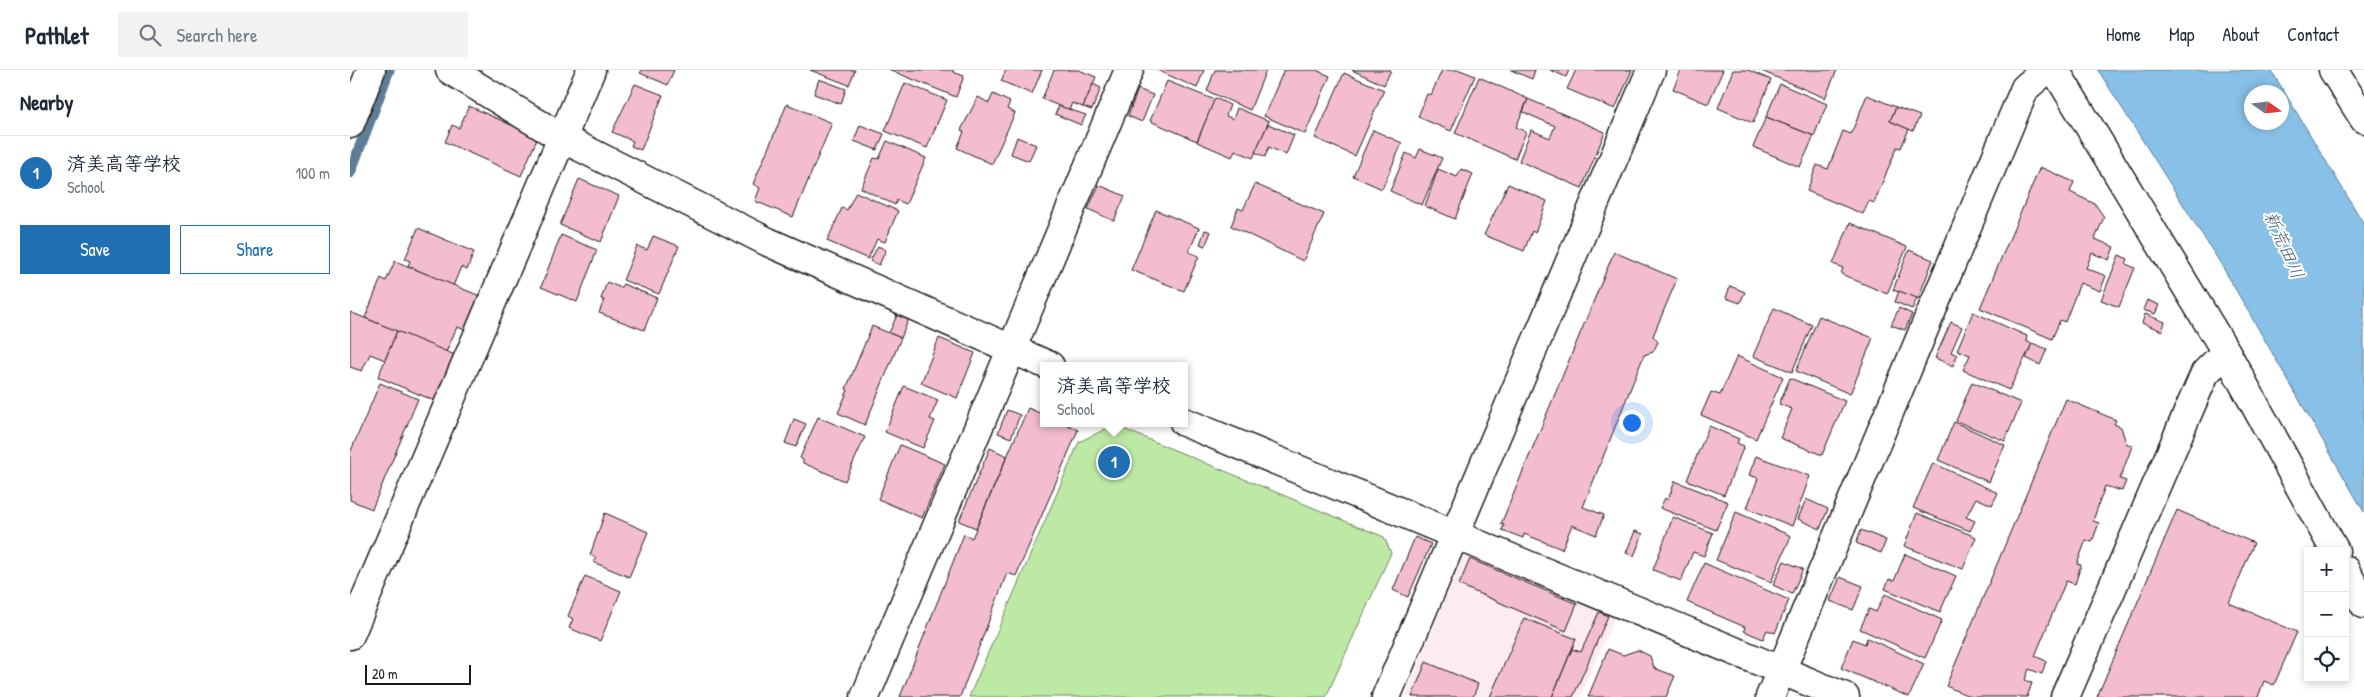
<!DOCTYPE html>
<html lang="en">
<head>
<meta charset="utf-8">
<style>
  :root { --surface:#fff; --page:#f2f2f3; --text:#1f2937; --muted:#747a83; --line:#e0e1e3; --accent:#1f6fb2 }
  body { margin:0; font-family:"Patrick Hand","Klee One",sans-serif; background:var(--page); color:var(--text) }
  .controls { position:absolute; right:15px; bottom:15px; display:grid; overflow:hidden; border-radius:0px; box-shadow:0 2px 8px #0003 }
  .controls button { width:45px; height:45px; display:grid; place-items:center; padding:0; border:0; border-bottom:1px solid var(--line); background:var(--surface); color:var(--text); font:25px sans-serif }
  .compass { position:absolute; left:1894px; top:15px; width:45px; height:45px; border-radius:50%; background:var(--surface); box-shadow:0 2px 8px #0003; rotate:104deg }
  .scale { position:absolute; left:15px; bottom:12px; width:106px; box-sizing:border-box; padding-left:5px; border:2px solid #1c1c1c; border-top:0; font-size:14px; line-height:18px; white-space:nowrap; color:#1c1c1c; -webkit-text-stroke:4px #fff; paint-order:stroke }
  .you { position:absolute; left:1281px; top:352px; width:18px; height:18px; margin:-12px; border:4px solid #fff; border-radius:50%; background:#1a73e8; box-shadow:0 0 0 8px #1a73e833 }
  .badge { display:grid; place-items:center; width:32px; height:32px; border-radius:50%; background:var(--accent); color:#fff; font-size:16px; font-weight:700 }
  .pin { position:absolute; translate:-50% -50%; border:2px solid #fff; box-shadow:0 1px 5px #0006 }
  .popup { position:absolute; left:690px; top:292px; width:148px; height:65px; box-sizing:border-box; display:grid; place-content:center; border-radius:0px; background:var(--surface); filter:drop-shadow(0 1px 4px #0005); font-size:16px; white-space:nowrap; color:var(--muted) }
  .popup b { font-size:19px; color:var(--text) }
  .popup::after { content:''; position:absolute; left:50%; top:100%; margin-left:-10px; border:10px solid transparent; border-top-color:var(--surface) }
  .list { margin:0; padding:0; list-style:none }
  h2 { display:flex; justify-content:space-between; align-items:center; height:65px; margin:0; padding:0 20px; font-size:21px }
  h2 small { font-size:16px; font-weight:400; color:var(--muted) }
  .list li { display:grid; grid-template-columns:32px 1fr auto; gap:15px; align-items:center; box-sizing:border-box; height:75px; padding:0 20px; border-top:1px solid var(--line) }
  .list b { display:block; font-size:19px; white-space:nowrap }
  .list p { margin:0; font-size:16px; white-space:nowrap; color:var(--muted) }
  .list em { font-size:16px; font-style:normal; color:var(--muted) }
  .actions { display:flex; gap:10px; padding:15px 20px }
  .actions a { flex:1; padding:11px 0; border:1px solid var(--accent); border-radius:0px; text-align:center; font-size:18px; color:var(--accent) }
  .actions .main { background:var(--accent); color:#fff }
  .icon { flex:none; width:28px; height:28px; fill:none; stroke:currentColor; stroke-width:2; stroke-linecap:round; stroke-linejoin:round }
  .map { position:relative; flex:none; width:2014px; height:627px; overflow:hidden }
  header { display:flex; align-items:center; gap:30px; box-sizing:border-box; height:70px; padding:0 25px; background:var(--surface); border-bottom:1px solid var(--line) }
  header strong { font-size:24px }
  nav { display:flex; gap:28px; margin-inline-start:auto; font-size:18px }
  .search { width:350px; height:45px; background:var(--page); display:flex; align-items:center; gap:12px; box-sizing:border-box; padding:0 18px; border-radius:0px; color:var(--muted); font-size:19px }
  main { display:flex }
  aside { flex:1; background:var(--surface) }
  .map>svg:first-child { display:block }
</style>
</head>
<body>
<header>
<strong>Pathlet</strong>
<div class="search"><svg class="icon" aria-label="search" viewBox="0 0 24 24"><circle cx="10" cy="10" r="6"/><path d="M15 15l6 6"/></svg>Search here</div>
<nav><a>Home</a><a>Map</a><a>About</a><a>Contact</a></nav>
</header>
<main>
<aside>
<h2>Nearby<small></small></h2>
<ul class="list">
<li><span class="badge">1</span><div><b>済美高等学校</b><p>School</p></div><em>100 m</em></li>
</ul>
<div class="actions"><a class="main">Save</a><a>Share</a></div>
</aside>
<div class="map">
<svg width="2014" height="627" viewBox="0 0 2014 627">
  <rect width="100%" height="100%" fill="#fff"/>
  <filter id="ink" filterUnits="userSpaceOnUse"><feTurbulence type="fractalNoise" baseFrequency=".02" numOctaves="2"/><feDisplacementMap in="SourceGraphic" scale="10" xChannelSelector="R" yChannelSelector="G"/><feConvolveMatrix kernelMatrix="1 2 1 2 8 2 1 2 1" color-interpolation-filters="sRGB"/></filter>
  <g filter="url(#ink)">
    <!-- built -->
    <path fill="#fcebf1" d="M1124 485 1266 544 1230 627H1055L1112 489Z"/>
    <!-- green -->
    <path fill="#bee9a5" stroke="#6d8260" d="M764 355 1034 467 1041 483 976 627H619L729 372Z"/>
    <!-- water -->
    <path fill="#88c0e7" stroke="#5d7e96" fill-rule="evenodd" d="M1748 0H1921L2014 154V442L1872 196ZM1902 22H1932V52H1902Z"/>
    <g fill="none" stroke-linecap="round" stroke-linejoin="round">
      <!-- stream -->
      <path stroke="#5d7e96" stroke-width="11" d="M0 103 39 0"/>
    </g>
    <!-- building -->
    <g fill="#f4bcd1" stroke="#1c1c1c">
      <path d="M292 0H324L318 15 290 3Z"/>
      <path d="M460 0H505L499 15Z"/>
      <path d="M540 0H603V2L614 6 606 27Z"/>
      <path d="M656 0H692L682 24 651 11Z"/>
      <path d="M704 0H729L746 7 733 37 722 33 719 40 692 29Z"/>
      <path d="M807 0H854L847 18Z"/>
      <path d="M865 0H916L900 40 857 21Z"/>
      <path d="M934 0H966L980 6 955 64 914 46Z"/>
      <path d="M1002 0H1041L1034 15Z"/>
      <path d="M1092 0H1110L1125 6 1101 61 1068 47 1077 24 1081 25Z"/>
      <path d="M1161 0H1185L1182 9Z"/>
      <path d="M1200 0H1219L1216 7Z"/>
      <path d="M1226 0H1282L1265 39 1217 19Z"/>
      <path d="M1331 0H1373L1358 34 1323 19Z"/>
      <path d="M1383 0H1398L1421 10 1403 53 1368 38Z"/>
      <path d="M1409 0H1487L1475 28Z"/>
      <path d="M994 3 1034 20 1005 86 965 68Z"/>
      <path d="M1129 7 1178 29 1166 57 1176 62 1165 89 1105 63Z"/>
      <path d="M469 9 496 19 491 34 464 24Z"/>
      <path d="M817 11 865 30 847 71 800 51Z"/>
      <path d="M555 13 597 30 577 78 535 61Z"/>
      <path d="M285 14 313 25 291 80 281 76 283 71 262 62Z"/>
      <path d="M743 14 751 18 742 40 733 37Z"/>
      <path d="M1430 14 1477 34 1464 66 1416 47Z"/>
      <path d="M788 19 803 25 792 52 778 46Z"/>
      <path d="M643 24 660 32 657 39 665 43 642 94 607 78 614 62 611 60 628 27 639 33Z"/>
      <path d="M1517 25 1546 37 1540 51 1559 59 1551 78 1547 77 1524 133 1519 131 1513 144 1457 121 1467 95 1478 99 1493 61 1501 64Z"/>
      <path d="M865 28 880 35 876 46 883 49 887 38 919 51 903 88 885 80 882 87 847 72Z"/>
      <path d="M1178 29 1255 62 1232 118 1169 91 1181 60 1200 68 1205 56 1173 42Z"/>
      <path d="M437 34 482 53 443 147 405 131 410 118 403 114Z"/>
      <path d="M119 36 188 67 171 106 95 72 102 55 109 58Z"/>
      <path d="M709 36 736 45 731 55 705 44Z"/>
      <path d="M1546 37 1570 46 1563 61 1540 51Z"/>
      <path d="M1416 47 1464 66 1450 97 1403 77Z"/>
      <path d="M918 54 944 65 936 85 919 77 915 87 905 82Z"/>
      <path d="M510 55 534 64 527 80 504 71Z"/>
      <path d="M1023 60 1052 73 1032 119 1003 106Z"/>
      <path d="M667 67 686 75 679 91 661 84Z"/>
      <path d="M537 71 576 88 556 134 547 130 545 135 511 118 524 88 529 89Z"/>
      <path d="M1070 79 1092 88 1072 135 1040 121 1056 83 1066 88Z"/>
      <path d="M1690 97 1724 112 1720 122 1745 134 1754 147 1745 169 1764 177 1759 190 1742 183 1736 198 1756 206 1750 221 1730 213 1715 252 1710 250 1702 269 1630 238Z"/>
      <path d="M1088 99 1107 107 1111 99 1123 104 1105 149 1075 136Z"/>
      <path d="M229 109 269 126 251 172 210 155Z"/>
      <path d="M905 114 974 144 953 191 881 156 888 138 893 140Z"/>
      <path d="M1158 114 1197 131 1185 163 1182 161 1174 181 1134 165Z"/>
      <path d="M749 115 775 126 764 151 738 139Z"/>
      <path d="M506 122 548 141 535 172 527 169 518 189 477 171 492 138 497 140Z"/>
      <path d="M806 140 849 158 839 182 849 186 834 221 781 200Z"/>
      <path d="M1500 153 1557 177 1537 224 1491 204 1493 198 1483 194Z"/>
      <path d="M68 158 124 182 117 200 111 197 103 216 58 196 60 191 55 189Z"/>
      <path d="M855 160 861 162 855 176 850 174Z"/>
      <path d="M211 165 247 180 227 232 191 217Z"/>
      <path d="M303 166 329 176 309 224 273 210 287 176 297 180Z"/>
      <path d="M528 176 536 180 529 195 520 191Z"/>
      <path d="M1559 180 1583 190 1568 229 1543 220Z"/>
      <path d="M1264 182 1327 209 1303 266 1308 272 1303 282 1294 285 1233 437 1254 445 1246 465 1222 455 1212 479 1174 464 1173 468 1152 460 1154 455 1151 454Z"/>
      <path d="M1769 185 1778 189 1776 194 1785 198 1769 237 1751 230Z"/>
      <path d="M45 191 130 226 116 260 107 257 96 282 15 248 31 208 36 211Z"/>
      <path d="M257 212 271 218 273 214 307 228 294 260 249 243 254 230 251 229Z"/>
      <path d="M1380 216 1395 222 1390 233 1376 228Z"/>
      <path d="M1549 221 1567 228 1562 239 1545 232Z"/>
      <path d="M1797 230 1809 235 1805 244 1793 240Z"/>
      <path d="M1424 238 1462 255 1442 302 1403 286Z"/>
      <path d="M1549 238 1562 244 1555 260 1541 255Z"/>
      <path d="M0 242 47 261 35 290 20 284 12 301 0 297Z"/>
      <path d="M1623 242 1677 266 1676 271 1682 274 1659 320 1613 300 1620 285 1607 280Z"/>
      <path d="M548 243 559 248 551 268 539 263Z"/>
      <path d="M1795 244 1815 252 1812 261 1792 253Z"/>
      <path d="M1469 246 1523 268 1500 324 1446 301Z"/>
      <path d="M1601 252 1612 257 1601 282 1607 285 1603 296 1585 288Z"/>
      <path d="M522 256 551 268 515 355 488 343 498 320 496 319Z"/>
      <path d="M47 261 105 285 85 331 28 307Z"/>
      <path d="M589 268 625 283 607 328 571 313Z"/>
      <path d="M1682 273 1697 279 1690 295 1676 288Z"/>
      <path d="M1387 286 1433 307 1406 369 1351 345 1361 322 1370 325Z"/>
      <path d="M1440 308 1495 331 1472 385 1430 368 1442 339 1429 334Z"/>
      <path d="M1622 312 1671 333 1655 371 1606 351Z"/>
      <path d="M30 313 68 329 22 439 0 430V383Z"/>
      <path d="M554 316 588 330 580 349 585 351 573 378 535 362Z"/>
      <path d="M1716 329 1766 350 1764 354 1771 357 1776 373 1782 376 1770 409 1776 411 1772 421 1755 416 1743 451 1749 453 1742 472 1736 470 1727 494 1731 495 1725 514 1716 511 1685 586 1696 591 1692 604 1679 599 1675 610 1682 613 1677 627H1621L1596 616Z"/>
      <path d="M678 338 694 345V353H714L728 360 666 506 657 503 610 627H550L614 464 622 468Z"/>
      <path d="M657 340 670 345 661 368 648 363Z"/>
      <path d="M468 347 515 367 495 411 453 393V390L450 388Z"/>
      <path d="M444 349 456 354 446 377 435 373Z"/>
      <path d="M1604 352 1655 375 1639 412 1588 390Z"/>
      <path d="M1359 356 1389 369 1387 373 1394 376 1374 425 1337 410Z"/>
      <path d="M550 375 595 394 572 448 528 429Z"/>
      <path d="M640 378 657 386 626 458 609 451Z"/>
      <path d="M1406 386 1460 406 1442 456 1397 438 1408 408 1399 405Z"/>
      <path d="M1583 393 1648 423 1642 435 1626 428 1616 447 1625 451 1620 461 1563 438Z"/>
      <path d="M1325 411 1378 432 1366 460 1310 438 1315 428 1318 430Z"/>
      <path d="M1456 429 1478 439 1470 459 1448 449Z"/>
      <path d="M1827 440 1904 473 1879 533 1947 562 1924 615 1914 611 1908 627H1747Z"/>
      <path d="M1386 442 1441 466 1421 512 1366 490Z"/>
      <path d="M255 443 298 462 279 507 243 492 246 488 240 485Z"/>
      <path d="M1567 443 1626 467 1613 499 1554 476Z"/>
      <path d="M1323 447 1363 463 1354 486 1343 482 1331 511 1303 500Z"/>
      <path d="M1511 460 1536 470 1531 483 1506 473Z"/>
      <path d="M1285 461 1293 464 1284 486 1276 483Z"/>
      <path d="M1065 467 1081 474 1058 527 1043 520Z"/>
      <path d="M1555 484 1606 506 1590 542 1535 519 1539 509 1544 511Z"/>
      <path d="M1120 489 1227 534 1216 561 1109 515Z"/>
      <path d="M1434 491 1453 499 1442 524 1423 515Z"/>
      <path d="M1354 493 1439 530 1425 563 1417 560 1413 569 1394 561 1395 557 1337 532Z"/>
      <path d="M235 506 271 521 250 571 219 558 223 549 218 546Z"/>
      <path d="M1490 507 1513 516 1503 540 1480 531Z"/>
      <path d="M1535 524 1592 550 1575 588 1510 559 1519 539 1526 542Z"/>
      <path d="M1249 542 1258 546 1223 627H1202L1222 579 1231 582Z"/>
      <path d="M1174 548 1226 569 1202 627H1140Z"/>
      <path d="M1517 568 1574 594 1559 627 1491 598 1503 569 1515 574Z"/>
      <path d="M1258 579 1273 585 1288 580 1300 586 1304 598 1325 606 1316 627H1238Z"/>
      <path d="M1076 592 1128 614 1123 627H1062Z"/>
    </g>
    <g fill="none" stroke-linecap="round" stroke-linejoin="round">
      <defs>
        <g id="street">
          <path d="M100 0 212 68 418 172 700 296"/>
          <path d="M1705 0 1876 282 1985 481"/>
          <path d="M1983 0 2014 49"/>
          <path d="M0 54 21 0"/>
          <path d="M834 352 1495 627"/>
          <path d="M1995 500 2014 534"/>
          <path d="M0 565 241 0"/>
          <path d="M515 627 779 0"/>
          <path d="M1036 627 1301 0"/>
          <path d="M1420 627 1675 18 1696 0"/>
          <path d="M1715 627 1855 303 1876 282"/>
        </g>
      </defs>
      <!-- street casing -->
      <use href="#street" stroke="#1c1c1c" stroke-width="31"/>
      <!-- street -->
      <use href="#street" stroke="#fff" stroke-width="28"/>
    </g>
  </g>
  <g text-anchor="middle" stroke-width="4" stroke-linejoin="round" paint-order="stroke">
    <!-- water labels -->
    <g font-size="18" font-style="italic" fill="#475e6d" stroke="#fff">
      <text transform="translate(1934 175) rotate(66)" y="6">新荒田川</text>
    </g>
  </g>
</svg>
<div class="controls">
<button>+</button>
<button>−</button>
<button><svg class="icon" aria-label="locate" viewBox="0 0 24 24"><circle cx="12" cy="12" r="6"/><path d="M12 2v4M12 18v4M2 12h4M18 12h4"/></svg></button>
</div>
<svg class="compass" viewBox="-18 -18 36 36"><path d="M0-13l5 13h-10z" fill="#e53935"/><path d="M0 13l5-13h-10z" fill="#747a83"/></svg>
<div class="scale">20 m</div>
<div class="you"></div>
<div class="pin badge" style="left:764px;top:392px">1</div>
<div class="popup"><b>済美高等学校</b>School</div>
</div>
</main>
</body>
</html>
